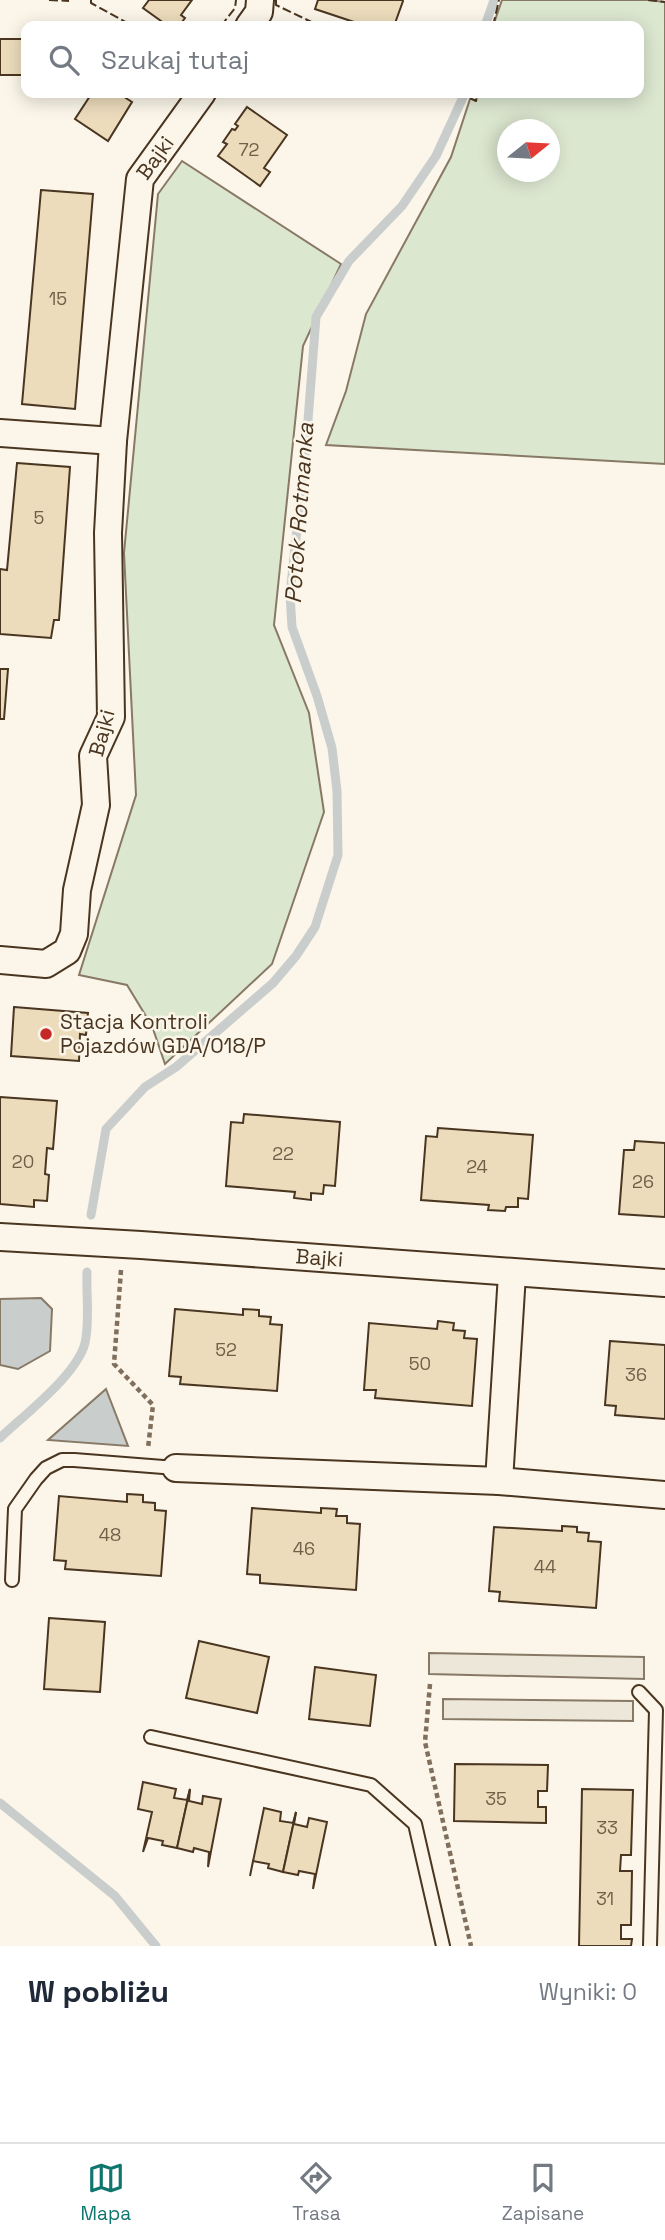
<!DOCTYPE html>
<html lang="pl">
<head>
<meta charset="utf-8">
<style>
  :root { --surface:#fff; --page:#f6f6f7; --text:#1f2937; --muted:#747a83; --line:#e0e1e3; --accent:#0f766e }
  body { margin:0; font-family:"Space Grotesk",sans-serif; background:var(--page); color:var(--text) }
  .compass { position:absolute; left:497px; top:119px; width:63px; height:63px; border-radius:50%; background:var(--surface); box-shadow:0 4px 18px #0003; rotate:72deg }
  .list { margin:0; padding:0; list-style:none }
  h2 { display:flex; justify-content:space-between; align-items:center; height:91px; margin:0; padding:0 28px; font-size:30px }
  h2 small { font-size:23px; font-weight:400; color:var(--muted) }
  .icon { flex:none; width:38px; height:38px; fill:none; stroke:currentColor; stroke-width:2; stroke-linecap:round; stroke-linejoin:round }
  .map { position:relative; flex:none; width:665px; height:1946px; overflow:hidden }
  .search { position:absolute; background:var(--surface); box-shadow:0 4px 18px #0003; left:21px; right:21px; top:21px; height:77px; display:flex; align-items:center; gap:18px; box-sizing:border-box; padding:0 24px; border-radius:14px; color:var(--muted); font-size:26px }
  .sheet { height:196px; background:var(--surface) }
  nav { display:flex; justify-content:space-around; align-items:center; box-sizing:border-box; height:98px; border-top:2px solid var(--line); background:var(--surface); font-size:19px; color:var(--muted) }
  nav a { display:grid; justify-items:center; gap:4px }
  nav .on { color:var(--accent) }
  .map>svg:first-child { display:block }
</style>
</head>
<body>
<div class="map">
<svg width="665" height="1946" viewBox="0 0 665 1946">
  <rect width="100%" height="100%" fill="#fbf6e9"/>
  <!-- green -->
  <g fill="#dce7d0" stroke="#887966" stroke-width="2" fill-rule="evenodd">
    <path d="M502 0H648L665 2V464L326 445 346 391 366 314 451 157 472 93H639V26H493ZM508 130H550V172H508Z"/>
    <path d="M182 161 341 264 303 346 274 625 309 713 324 812 272 964 165 1064 152 1026 127 985 79 975 136 795 124 553 158 194Z"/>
  </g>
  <!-- parking -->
  <g fill="#ede7d9" stroke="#887966" stroke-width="2">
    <path d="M429 1653 644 1657V1679L429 1674Z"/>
    <path d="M443 1699 633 1701V1721L443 1719Z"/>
  </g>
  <!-- water -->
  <g fill="#c9cecd" stroke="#887966" stroke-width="2">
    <path d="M41 1298 52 1309 50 1351 18 1369 0 1365V1299Z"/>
    <path d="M106 1389 128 1446 48 1440Z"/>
  </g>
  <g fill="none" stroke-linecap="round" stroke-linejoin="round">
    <!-- stream -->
    <g stroke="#c9cecd" stroke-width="9">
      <path d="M485 26 494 0"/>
      <path d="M91 1215 106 1129 145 1087 176 1067 273 983 296 956 315 927 338 855 337 791 332 748 317 696 292 627 290 594 306 446 316 317 349 261 402 206 436 156 465 93"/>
      <path d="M0 1438C24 1415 77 1375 85 1343 90 1321 86 1295 87 1272"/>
      <path d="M0 1803 115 1896 156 1946"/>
    </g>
  </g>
  <!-- building -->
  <g fill="#ecdcbc" stroke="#4a3520" stroke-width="2">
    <path d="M149 0H192L181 15 185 18 179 26H168L143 8Z"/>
    <path d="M318 0H402L403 1 394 26H366L315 9Z"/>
    <rect x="0" y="39" width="26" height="36"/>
    <path d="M92 93H118L132 102 108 141 75 119Z"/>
    <path d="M247 107 287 135 264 168 270 172 260 186 218 156 227 144 223 142 232 129 235 130 238 126 235 124Z"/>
    <path d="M41 190 93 194 75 409 22 404Z"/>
    <path d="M17 463 70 467 59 620H54L51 638 0 634V569L7 570Z"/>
    <path d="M0 669H8L4 719H0Z"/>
    <path d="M14 1007 88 1013 86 1035 80 1034 79 1061 11 1056Z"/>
    <path d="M0 1097 57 1101 53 1149 47 1148 45 1174 49 1175 47 1201 34 1200V1207L0 1204Z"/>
    <path d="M244 1114 340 1122 335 1186 324 1185 323 1194 311 1193V1200L294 1198 295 1192 226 1186 231 1122 243 1123Z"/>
    <path d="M438 1128 533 1135 528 1199 518 1198V1207H506L505 1211 488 1210 489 1205 421 1200 426 1136 437 1137Z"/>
    <path d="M635 1141 665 1143V1217L619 1214 624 1150H634Z"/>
    <path d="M175 1309 243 1315V1309L259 1310V1316L271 1317 270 1324 282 1325 277 1391 180 1384 181 1377 169 1376Z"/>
    <path d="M438 1321 454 1323 453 1330 465 1331 464 1338 477 1339 472 1406 375 1398 376 1390H364L369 1323 437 1329Z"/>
    <path d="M610 1341 665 1345V1419L615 1415 616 1406 605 1405Z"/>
    <path d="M127 1494 143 1495V1502L155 1503V1510L166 1511 161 1576 65 1569 66 1561 54 1560 59 1496 127 1502Z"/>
    <path d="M252 1508 321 1513V1508L337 1509 336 1516H347V1523L360 1524 356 1590 260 1583V1575L247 1574Z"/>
    <path d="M562 1526 577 1527V1532L589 1533 588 1541 601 1542 596 1608 499 1601 500 1592 489 1591 494 1527 562 1531Z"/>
    <path d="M49 1618 105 1622 100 1692 44 1689Z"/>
    <path d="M199 1641 269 1657 257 1713 186 1698Z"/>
    <path d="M315 1667 376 1675 370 1726 309 1719Z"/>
    <path d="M455 1764 548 1765 547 1791H538V1807H546V1823L454 1821Z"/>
    <path d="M143 1782 176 1789 174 1798 187 1800 190 1789 177 1848 162 1845 163 1841 148 1838 143 1852 152 1812 138 1809Z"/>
    <path d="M190 1789 189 1801 202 1804 203 1796 221 1799 208 1867 209 1852 194 1848 193 1852 177 1848Z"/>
    <path d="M582 1789 633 1790 631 1855H621L620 1871H632L631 1925H621V1939H632L631 1946H579Z"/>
    <path d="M264 1808 281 1812 280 1821 293 1823 296 1812 283 1872 268 1868 269 1864 253 1861 250 1876Z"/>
    <path d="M296 1812 294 1824 307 1827 309 1818 327 1822 313 1889 315 1874 299 1871 298 1875 283 1872Z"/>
  </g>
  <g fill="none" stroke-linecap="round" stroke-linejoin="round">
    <defs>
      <g id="service">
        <path d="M12 1580 15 1509 36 1479 46 1468 62 1460H74L176 1468"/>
        <path d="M639 1692 656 1710 650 1946"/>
        <path d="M151 1737 371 1785 415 1824 443 1946"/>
      </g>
      <g id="minor">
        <path d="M249 26 259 12 260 0"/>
        <path d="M0 433 113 441"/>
        <path id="s1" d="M0 960 46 964 67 951 74 934 77 890 96 805 93 756 111 717 108 533 113 441 140 179 202 93"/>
        <path id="s2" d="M0 1237 141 1245 665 1283"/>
        <path d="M176 1468 499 1481 665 1495"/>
        <path d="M499 1481 512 1274"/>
      </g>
    </defs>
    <!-- service casing -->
    <use href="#service" stroke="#4a3520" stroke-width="16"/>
    <!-- minor casing -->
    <use href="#minor" stroke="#4a3520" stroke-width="30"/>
    <!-- path -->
    <g stroke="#7f6f5c" stroke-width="4.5" stroke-dasharray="5 3.5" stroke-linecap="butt">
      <path d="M121 1270 114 1364 153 1405 148 1448"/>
      <path d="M430 1684 425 1742 471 1946"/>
    </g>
    <!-- service -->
    <use href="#service" stroke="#fbf6e9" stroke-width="12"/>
    <!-- minor -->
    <use href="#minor" stroke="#fbf6e9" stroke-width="26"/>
    <!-- fence -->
    <g stroke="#4a3520" stroke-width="2" stroke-dasharray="9 3.5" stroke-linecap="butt">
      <path d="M49 0 69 1"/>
      <path d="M91 0V3L133 26"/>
      <path d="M276 0V5L320 26"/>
      <path d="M648 0 665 2"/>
      <path d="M221 26 235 8 236 0"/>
      <path d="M493 26 499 0"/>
      <path d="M459 93 476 101 478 93"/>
    </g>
  </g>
  <!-- markers -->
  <circle fill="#c62828" stroke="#fbf6e9" stroke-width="2.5" cx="46" cy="1034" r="7"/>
  <g text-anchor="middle" stroke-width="5" stroke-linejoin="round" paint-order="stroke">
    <!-- number labels -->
    <g font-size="18" fill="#725f47">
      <text x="249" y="156">72</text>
      <text x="58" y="305">15</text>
      <text x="39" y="524">5</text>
      <text x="283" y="1160">22</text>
      <text x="23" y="1168">20</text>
      <text x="477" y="1173">24</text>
      <text x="643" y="1188">26</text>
      <text x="226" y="1356">52</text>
      <text x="420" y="1370">50</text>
      <text x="636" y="1381">36</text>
      <text x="110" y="1541">48</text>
      <text x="304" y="1555">46</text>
      <text x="545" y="1573">44</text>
      <text x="496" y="1805">35</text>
      <text x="607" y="1834">33</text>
      <text x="605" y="1905">31</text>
    </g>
    <!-- street labels -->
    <g font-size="21" fill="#4a3520" stroke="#fbf6e9">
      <text dy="7" stroke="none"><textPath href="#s1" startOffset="878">Bajki</textPath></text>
      <text transform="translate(102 733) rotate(-75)" y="7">Bajki</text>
      <text dy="7" stroke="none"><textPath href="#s2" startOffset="320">Bajki</textPath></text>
    </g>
    <!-- poi labels -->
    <g font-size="21" fill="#4a3520" stroke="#fbf6e9" text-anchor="start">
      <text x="60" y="1029">Stacja Kontroli<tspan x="60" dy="24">Pojazdów GDA/018/P</tspan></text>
    </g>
    <!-- water labels -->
    <g font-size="23" font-style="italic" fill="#4a3520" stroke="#fbf6e9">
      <text transform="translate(299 513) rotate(-86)" y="8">Potok Rotmanka</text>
    </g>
  </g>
</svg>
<svg class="compass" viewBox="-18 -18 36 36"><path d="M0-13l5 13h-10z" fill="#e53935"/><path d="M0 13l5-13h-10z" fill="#747a83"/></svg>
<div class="search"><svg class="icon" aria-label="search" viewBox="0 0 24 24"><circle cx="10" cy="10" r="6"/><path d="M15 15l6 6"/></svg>Szukaj tutaj</div>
</div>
<section class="sheet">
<h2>W pobliżu<small>Wyniki: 0</small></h2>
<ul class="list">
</ul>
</section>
<nav>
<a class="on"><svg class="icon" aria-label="map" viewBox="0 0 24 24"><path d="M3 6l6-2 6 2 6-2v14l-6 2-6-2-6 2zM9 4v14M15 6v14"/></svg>Mapa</a>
<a><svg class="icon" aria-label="directions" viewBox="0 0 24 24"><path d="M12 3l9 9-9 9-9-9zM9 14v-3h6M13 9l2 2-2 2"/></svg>Trasa</a>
<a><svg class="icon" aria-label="saved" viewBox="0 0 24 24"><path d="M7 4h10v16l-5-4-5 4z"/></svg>Zapisane</a>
</nav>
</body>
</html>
